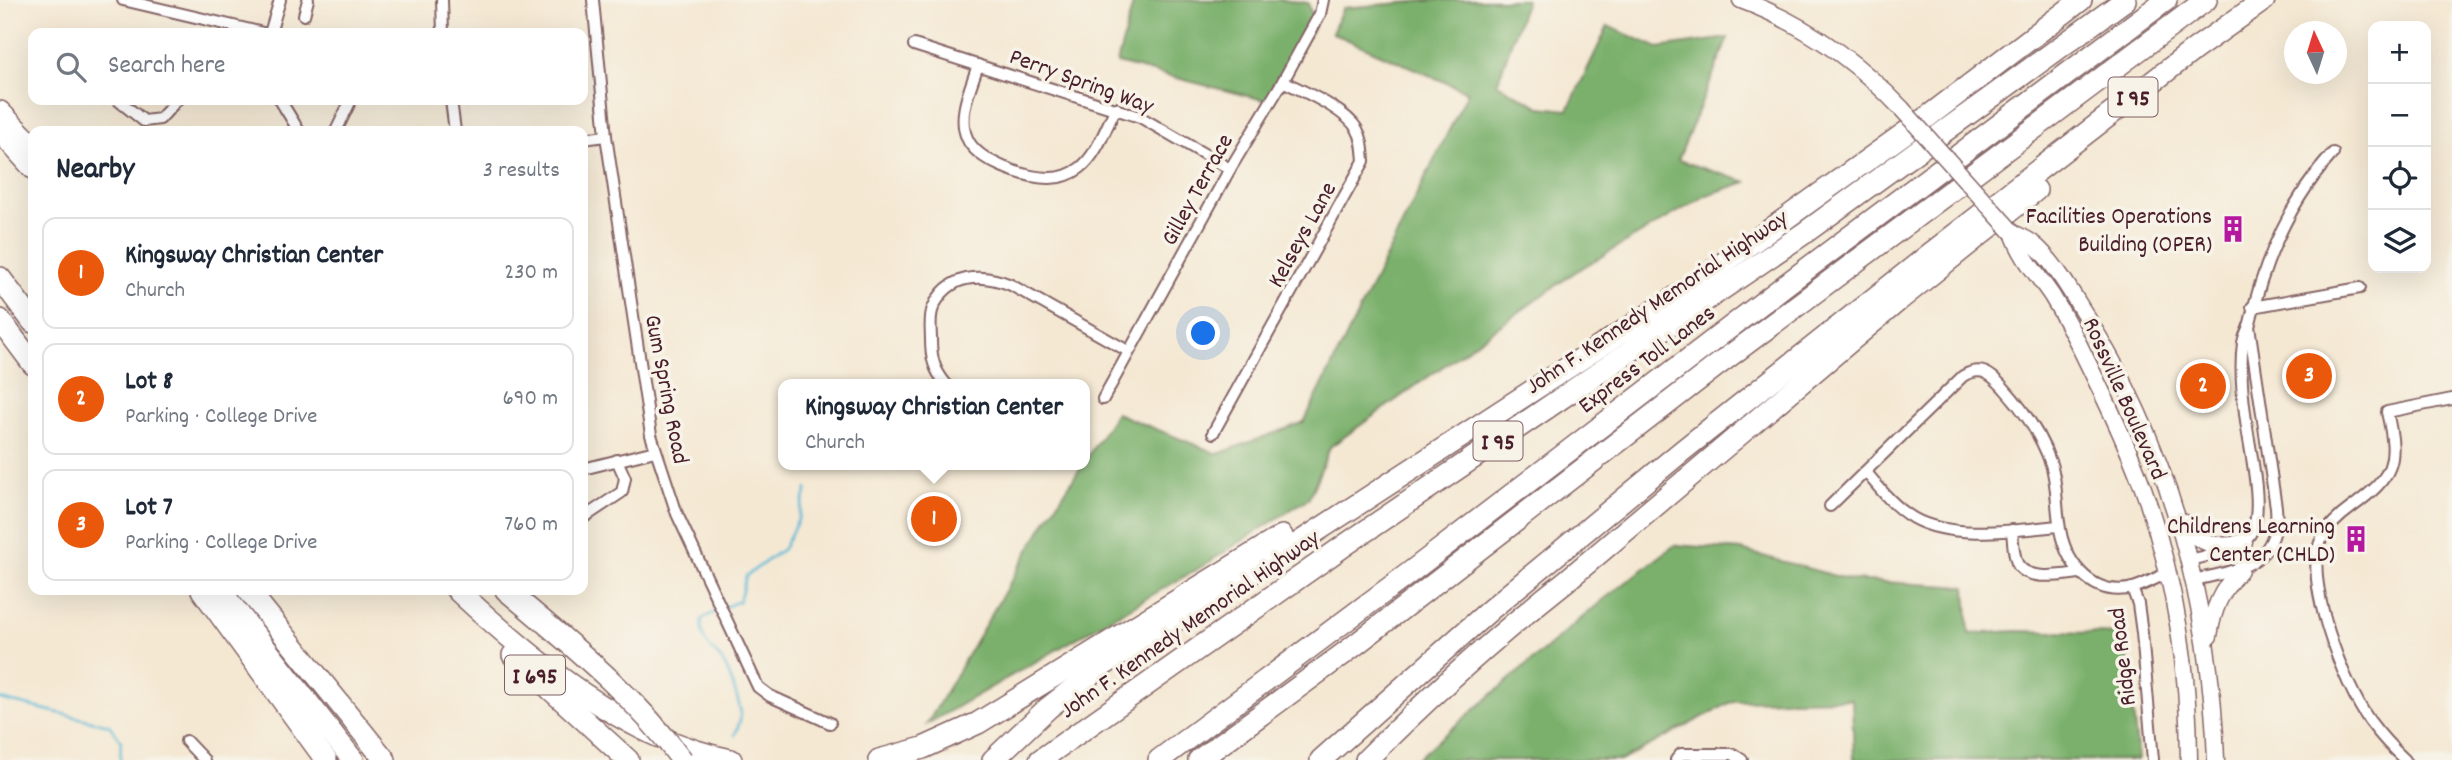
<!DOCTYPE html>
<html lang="en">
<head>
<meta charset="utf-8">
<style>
  :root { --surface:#fff; --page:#f2f2f3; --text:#1f2937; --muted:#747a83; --line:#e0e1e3; --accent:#ea580c }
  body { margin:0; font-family:Dekko,sans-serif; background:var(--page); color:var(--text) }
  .controls { position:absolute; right:21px; top:21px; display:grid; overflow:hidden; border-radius:14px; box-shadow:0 7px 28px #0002 }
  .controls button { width:63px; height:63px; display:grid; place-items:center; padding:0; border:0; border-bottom:2px solid var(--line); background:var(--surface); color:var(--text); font:35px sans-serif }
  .compass { position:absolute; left:2284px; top:21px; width:63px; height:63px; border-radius:50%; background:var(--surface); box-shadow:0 7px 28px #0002; rotate:356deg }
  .you { position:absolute; left:1204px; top:334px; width:24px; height:24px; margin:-18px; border:5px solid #fff; border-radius:50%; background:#1a73e8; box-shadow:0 0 0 10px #1a73e833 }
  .badge { display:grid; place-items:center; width:46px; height:46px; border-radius:50%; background:var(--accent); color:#fff; font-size:23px; font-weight:700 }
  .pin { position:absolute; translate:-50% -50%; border:4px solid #fff; box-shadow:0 2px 7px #0006 }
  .popup { position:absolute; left:778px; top:379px; width:312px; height:91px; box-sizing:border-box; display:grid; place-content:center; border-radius:14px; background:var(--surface); filter:drop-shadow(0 2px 5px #0005); font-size:23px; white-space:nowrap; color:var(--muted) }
  .popup b { font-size:26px; color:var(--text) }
  .popup::after { content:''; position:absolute; left:50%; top:100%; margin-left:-14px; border:14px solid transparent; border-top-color:var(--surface) }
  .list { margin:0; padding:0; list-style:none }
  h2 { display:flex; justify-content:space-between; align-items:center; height:91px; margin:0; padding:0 28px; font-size:30px }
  h2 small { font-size:23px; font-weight:400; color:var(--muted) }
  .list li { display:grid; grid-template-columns:46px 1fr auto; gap:21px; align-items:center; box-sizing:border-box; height:112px; margin:0 14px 14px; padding:0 14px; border:2px solid var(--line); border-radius:14px }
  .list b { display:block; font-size:26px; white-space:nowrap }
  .list p { margin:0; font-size:23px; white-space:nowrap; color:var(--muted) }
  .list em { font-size:23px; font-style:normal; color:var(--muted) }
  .icon { flex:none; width:38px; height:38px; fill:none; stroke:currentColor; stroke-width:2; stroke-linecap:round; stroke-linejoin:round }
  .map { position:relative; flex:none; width:2452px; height:760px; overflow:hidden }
  .search { position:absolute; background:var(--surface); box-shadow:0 7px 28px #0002; left:28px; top:28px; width:560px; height:77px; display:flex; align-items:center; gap:18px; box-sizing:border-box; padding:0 24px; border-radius:14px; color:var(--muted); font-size:26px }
  .panel { position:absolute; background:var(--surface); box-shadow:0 7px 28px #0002; left:28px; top:126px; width:560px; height:469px; border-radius:14px }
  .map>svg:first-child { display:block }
</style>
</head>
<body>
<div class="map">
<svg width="2452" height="760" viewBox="0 0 2452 760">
  <rect width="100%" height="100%" fill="#f7f3e8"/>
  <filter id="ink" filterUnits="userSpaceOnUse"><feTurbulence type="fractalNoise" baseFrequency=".0143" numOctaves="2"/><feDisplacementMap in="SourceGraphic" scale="14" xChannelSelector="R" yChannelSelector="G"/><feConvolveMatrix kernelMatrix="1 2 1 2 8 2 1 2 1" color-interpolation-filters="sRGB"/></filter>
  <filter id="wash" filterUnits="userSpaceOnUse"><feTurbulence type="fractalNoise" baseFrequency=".00686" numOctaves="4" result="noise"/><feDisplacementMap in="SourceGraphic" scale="28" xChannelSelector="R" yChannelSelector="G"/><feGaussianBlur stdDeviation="1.57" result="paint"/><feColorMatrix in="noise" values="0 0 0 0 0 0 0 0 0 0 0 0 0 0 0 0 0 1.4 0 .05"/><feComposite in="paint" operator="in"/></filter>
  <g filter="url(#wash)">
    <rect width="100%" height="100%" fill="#f4e8d3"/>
    <!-- forest -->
    <g fill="#7ab06c" stroke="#62684c" stroke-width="2">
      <path d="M1134 0H1280L1308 3 1315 25 1268 101 1117 63Z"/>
      <path d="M1436 0H1526L1497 84 1540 107 1568 110 1608 26 1658 48 1728 38 1678 160 1746 182 1707 195 1575 272 1330 447 1309 498 1201 567 927 724 1046 521 1116 413 1218 454 1304 422 1468 92 1332 33 1343 8Z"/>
      <path d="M1675 545 1741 550 1850 580 1966 587 1969 634 2016 631 2125 634 2138 760H1854L1852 699 1733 701 1622 760H1415L1603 600Z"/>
    </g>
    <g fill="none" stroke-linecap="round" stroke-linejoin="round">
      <!-- stream -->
      <g stroke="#58b8d6" stroke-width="2.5">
        <path d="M723 608 739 601 746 576 783 549 798 520 807 489"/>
        <path d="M717 611 702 619C699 646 714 646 725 666 730 674 740 705 741 714 741 720 737 729 735 735"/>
        <path d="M0 699 109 725 121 741 120 760"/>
      </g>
    </g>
  </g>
  <g filter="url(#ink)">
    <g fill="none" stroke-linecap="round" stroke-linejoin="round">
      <defs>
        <g id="minor">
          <path d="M123 0 263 33"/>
          <path d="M442 0 443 33"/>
          <path d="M593 0 606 136 651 435 677 514 758 687 770 696 830 723"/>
          <path d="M304 15 308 0"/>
          <path d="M270 33 280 0"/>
          <path d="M914 45 1140 117 1230 169"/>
          <path d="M978 65C971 87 957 115 967 138 977 162 1026 178 1050 178 1061 178 1072 174 1080 168 1097 155 1106 127 1116 108"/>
          <path d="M118 100 144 121 160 119 177 100"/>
          <path d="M280 100 299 131"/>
          <path d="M451 100 455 131"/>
          <path d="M336 131 351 100"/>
          <path d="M583 139 606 136"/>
          <path d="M2252 307 2360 288"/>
          <path d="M946 384C934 370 931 358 931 340 931 330 929 317 933 308 948 273 982 273 1011 285L1128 351"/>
          <path d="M1103 399 1230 169 1283 81 1320 14 1323 0"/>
          <path d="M1213 433 1364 161C1363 150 1363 139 1357 129 1345 109 1304 92 1283 81"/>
          <path d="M583 469 655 451"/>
          <path d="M1866 472C1880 489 1894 507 1913 518 1951 540 2016 530 2059 526"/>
          <path d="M1830 506 1963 376C1981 366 1990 373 2003 387 2024 410 2041 435 2051 464 2057 482 2056 503 2059 522 2063 560 2090 598 2133 588 2144 585 2156 578 2167 573"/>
          <path d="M583 518 622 492 625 478 617 460"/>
          <path d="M2012 530C2013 540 2013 553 2017 563 2026 582 2062 575 2079 573"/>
          <path d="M2189 560C2212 554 2242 553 2253 529 2264 503 2248 443 2245 413 2242 391 2240 365 2243 343 2244 336 2248 330 2250 323 2264 260 2289 202 2333 153"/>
          <path d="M2193 580C2237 571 2281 564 2276 507L2249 326"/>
          <path d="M2132 588 2138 604 2142 633 2153 760"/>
          <path d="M186 741 204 760"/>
          <path d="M1676 760 1681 754H1733L1742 760"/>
          <path d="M2405 760C2392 748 2380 735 2369 720 2345 687 2301 577 2322 538 2329 525 2341 515 2352 507 2394 476 2399 463 2387 412L2452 399"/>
        </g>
        <g id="secondary">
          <path d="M1741 0C1803 23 1856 60 1902 109"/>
          <path d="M2013 233C2019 236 2027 239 2032 243 2053 259 2072 294 2086 316 2169 448 2211 604 2216 760"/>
          <path d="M2013 233C2022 258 2037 274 2052 296 2061 311 2070 327 2078 343 2101 390 2125 439 2143 488 2174 575 2189 668 2189 760"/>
          <path d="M2183 522C2195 544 2222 550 2244 542"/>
          <path d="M2209 636C2213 609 2221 590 2240 570"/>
        </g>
        <g id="motorway">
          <path d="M0 112 33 146"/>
          <path d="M0 131 33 168"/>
          <path d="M0 278 33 322"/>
          <path d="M0 320 33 364"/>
          <path d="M202 590 326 760"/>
          <path d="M220 590 353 760"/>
          <path d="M248 590 385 760"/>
          <path d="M457 590C532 660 627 740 731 760"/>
          <path d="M506 590 524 605"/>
          <path d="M513 655 628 760"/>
          <path d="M879 760 923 748 978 723 1282 536"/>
          <path d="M993 760 1048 708 1102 666 1260 568 1679 295 1930 115 2081 0"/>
          <path d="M1040 760 1348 543 1803 234 2125 0"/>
          <path d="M1159 760 1408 574 1788 283 2166 0"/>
          <path d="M1199 760 1346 652 1715 367 2206 0"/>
          <path d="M1321 760 1491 609 1682 451 1930 254 2195 49 2264 0"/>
          <path d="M1366 760C1429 697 1496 636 1566 581L1899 300 2036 190"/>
        </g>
      </defs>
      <!-- minor casing -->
      <use href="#minor" stroke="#866566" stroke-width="14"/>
      <!-- secondary casing -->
      <use href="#secondary" stroke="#866566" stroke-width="19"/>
      <!-- motorway casing -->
      <use href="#motorway" stroke="#866566" stroke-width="24"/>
      <!-- minor -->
      <use href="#minor" stroke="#fff" stroke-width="10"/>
      <!-- secondary -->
      <use href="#secondary" stroke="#fff" stroke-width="16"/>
      <!-- motorway -->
      <use href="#motorway" stroke="#fff" stroke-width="21"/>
      <defs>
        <path id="secondary-bridge" d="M1902 109 2013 233"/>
        <path id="motorway-bridge" d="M524 605C581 653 638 700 682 760"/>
      </defs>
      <!-- secondary-bridge casing -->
      <use href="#secondary-bridge" stroke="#866566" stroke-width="19" stroke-linecap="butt"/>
      <!-- motorway-bridge casing -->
      <use href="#motorway-bridge" stroke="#866566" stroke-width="24" stroke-linecap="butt"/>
      <!-- secondary-bridge -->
      <use href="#secondary-bridge" stroke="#fff" stroke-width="16"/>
      <!-- motorway-bridge -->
      <use href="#motorway-bridge" stroke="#fff" stroke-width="21"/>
    </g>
  </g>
  <!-- icons -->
  <defs>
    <symbol id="building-bare" viewBox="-9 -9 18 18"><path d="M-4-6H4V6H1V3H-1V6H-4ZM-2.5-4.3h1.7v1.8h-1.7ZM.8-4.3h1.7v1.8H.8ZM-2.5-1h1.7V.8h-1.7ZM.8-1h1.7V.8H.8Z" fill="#b5179e" stroke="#f7f3e8" stroke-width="2.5" paint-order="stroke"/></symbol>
  </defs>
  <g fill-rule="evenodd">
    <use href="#building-bare" x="2214" y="210" width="38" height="38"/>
    <use href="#building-bare" x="2337" y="520" width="38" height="38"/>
  </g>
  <g text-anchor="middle" stroke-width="7" stroke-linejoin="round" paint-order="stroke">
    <!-- shield labels -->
    <g fill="#f7f3e8" stroke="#7e5f64" stroke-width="2">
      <rect x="2108.5" y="77.5" width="49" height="39" rx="5"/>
      <rect x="1473.5" y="421.5" width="49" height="39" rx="5"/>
      <rect x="505" y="655.5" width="60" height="39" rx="5"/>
    </g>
    <g font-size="23" font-weight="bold" fill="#4a1f2b">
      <text x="2133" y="105">I 95</text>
      <text x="1498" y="449">I 95</text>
      <text x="535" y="683">I 695</text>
    </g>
    <!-- street labels -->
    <g font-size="24" fill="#4a1f2b" stroke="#f7f3e8">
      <text transform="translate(1082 80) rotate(20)" y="8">Perry Spring Way</text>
      <text transform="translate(1196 189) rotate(-61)" y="8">Gilley Terrace</text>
      <text transform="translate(1301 234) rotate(-61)" y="8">Kelseys Lane</text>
      <text transform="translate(1656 301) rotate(-34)" y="8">John F. Kennedy Memorial Highway</text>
      <text transform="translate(1646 358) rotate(-37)" y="8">Express Toll Lanes</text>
      <text transform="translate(668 389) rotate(79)" y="8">Gum Spring Road</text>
      <text transform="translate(2126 398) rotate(66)" y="8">Rossville Boulevard</text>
      <text transform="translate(1189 623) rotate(-35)" y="8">John F. Kennedy Memorial Highway</text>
      <text transform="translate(2121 657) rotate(-97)" y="8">Ridge Road</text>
    </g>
    <!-- poi labels -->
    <g font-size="24" fill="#4a1f2b" stroke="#f7f3e8" text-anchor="end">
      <text x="2212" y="223">Facilities Operations<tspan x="2212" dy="28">Building (OPER)</tspan></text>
      <text x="2335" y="533">Childrens Learning<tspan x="2335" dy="28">Center (CHLD)</tspan></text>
    </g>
  </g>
</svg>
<div class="controls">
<button>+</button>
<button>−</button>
<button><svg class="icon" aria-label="locate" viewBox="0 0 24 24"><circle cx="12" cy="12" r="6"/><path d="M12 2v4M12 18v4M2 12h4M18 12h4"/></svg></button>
<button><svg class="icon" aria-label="layers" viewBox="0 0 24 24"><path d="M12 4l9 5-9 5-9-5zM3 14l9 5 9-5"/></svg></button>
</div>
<svg class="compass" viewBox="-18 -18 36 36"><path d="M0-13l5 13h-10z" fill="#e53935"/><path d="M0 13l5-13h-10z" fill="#747a83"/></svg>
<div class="you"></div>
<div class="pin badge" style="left:934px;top:519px">1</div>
<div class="popup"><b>Kingsway Christian Center</b>Church</div>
<div class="pin badge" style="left:2203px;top:386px">2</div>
<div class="pin badge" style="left:2309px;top:376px">3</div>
<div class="search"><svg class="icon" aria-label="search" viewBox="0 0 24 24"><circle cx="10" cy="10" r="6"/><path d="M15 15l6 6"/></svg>Search here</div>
<section class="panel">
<h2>Nearby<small>3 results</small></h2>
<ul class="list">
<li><span class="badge">1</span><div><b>Kingsway Christian Center</b><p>Church</p></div><em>230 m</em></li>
<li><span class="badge">2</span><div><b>Lot 8</b><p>Parking · College Drive</p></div><em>690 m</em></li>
<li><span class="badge">3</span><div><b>Lot 7</b><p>Parking · College Drive</p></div><em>760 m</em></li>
</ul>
</section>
</div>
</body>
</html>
